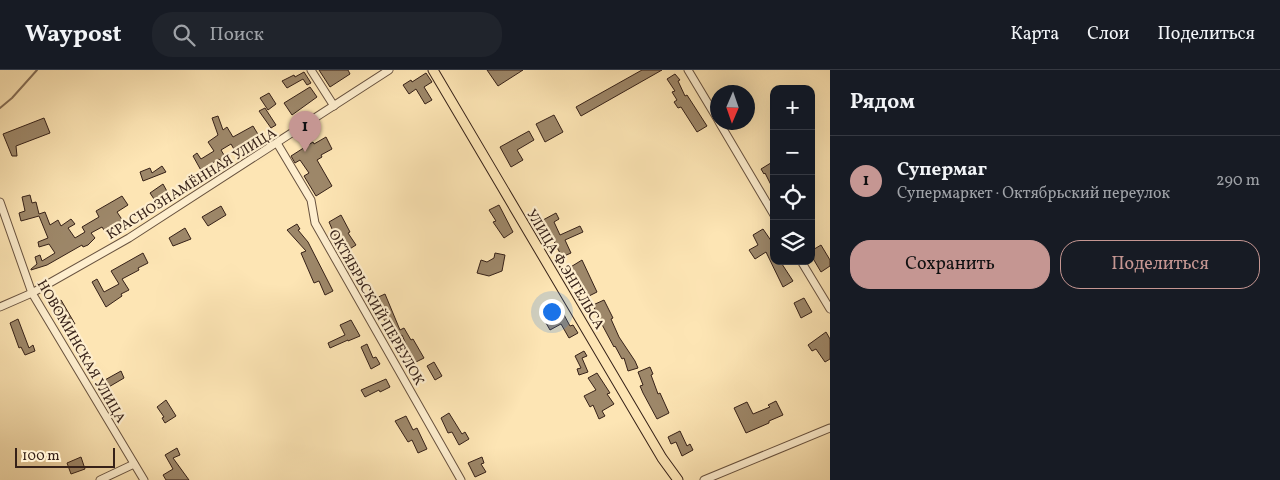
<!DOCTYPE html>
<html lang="ru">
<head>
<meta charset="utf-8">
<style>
  :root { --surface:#171b24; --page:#20242c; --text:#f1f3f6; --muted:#9ea1a6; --line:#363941; --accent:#c59692 }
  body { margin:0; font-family:Vollkorn,serif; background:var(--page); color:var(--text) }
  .controls { position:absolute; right:15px; top:15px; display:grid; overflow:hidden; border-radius:10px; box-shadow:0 5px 20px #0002 }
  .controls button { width:45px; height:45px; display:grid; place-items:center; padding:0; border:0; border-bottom:1px solid var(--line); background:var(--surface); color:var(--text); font:25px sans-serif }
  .compass { position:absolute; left:710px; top:15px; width:45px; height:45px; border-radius:50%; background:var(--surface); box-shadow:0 5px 20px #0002; rotate:182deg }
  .scale { position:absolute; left:15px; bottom:12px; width:100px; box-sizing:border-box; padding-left:5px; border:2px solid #362118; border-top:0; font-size:14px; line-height:18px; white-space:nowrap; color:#362118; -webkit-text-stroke:4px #feeece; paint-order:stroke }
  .you { position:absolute; left:551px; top:241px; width:18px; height:18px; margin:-12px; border:4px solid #fff; border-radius:50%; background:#1a73e8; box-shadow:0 0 0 8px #1a73e833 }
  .badge { display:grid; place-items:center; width:32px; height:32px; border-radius:50%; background:var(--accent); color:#111; font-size:16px; font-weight:700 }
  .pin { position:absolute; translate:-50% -41px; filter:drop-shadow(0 1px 2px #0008) }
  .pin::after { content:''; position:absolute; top:26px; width:18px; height:15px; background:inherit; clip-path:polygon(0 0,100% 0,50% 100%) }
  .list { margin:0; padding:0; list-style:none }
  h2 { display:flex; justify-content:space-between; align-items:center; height:65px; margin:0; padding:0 20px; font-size:21px }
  h2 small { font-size:16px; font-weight:400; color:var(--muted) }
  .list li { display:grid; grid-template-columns:32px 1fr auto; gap:15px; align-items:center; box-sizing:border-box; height:90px; padding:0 20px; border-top:1px solid var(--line) }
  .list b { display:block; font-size:19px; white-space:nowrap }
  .list p { margin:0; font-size:16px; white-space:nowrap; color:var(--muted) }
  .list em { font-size:16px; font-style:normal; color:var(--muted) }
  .actions { display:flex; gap:10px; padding:15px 20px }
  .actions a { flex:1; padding:11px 0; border:1px solid var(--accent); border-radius:20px; text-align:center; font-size:18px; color:var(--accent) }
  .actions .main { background:var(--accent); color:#111 }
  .icon { flex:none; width:28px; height:28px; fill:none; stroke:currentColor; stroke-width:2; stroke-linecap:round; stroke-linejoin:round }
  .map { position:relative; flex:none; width:830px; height:410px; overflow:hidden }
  header { display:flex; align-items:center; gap:30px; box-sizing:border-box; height:70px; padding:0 25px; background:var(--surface); border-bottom:1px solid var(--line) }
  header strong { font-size:24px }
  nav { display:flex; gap:28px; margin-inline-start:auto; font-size:18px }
  .search { width:350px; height:45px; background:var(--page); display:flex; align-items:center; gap:12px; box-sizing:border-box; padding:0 18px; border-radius:20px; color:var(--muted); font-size:19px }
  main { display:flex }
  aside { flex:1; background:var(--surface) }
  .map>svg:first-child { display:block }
</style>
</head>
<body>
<header>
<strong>Waypost</strong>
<div class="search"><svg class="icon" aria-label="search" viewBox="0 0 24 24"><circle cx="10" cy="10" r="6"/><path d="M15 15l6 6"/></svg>Поиск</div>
<nav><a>Карта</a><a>Слои</a><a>Поделиться</a></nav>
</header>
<main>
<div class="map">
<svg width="830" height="410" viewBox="0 0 830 410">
  <rect width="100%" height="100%" fill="#fde5b4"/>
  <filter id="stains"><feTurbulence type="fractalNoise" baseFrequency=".004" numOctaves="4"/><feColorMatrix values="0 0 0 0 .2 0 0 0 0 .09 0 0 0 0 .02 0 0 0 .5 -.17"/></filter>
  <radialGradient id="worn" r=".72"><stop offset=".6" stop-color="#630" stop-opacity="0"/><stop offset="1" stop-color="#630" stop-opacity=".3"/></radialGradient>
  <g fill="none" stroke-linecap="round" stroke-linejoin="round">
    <!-- stream -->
    <path stroke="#856e56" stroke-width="2" d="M0 38 12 28 37 0"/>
  </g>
  <!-- building -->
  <g fill="#9d8769" stroke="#362118">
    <path d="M319 0H348L350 4 330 17Z"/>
    <path d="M487 0H523L498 16Z"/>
    <path d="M642 0H662L581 46 576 37Z"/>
    <path d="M304 2 311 13 307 15 303 9 287 18 282 11 294 5 295 7Z"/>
    <path d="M426 3 432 12 424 17 432 30 425 34 416 19 409 24 403 15 411 10 412 12Z"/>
    <path d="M675 4 680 10 678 11 685 26 687 25 707 56 697 62 681 37 678 38 674 32 677 30 672 22 675 21 667 9Z"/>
    <path d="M310 17 317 27 292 45 284 33Z"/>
    <path d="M269 23 276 34 268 40 260 28Z"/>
    <path d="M265 38 276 55 271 58 259 41Z"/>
    <path d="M554 45 563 62 545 72 536 54Z"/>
    <path d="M218 46 223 60 227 57 233 67 253 56 259 66 241 74 242 76 235 81 231 74 221 80 227 90 222 93 219 89 206 97 209 100 203 104 193 86 197 83 201 89 214 81 208 72 218 65 212 48Z"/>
    <path d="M44 48 50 63 16 76 17 86H12L3 64Z"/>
    <path d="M529 61 534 70 517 80 523 90 511 97 500 77Z"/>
    <path d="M326 67 332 79 321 85 322 87 317 90 332 116 316 126 304 106 309 103 300 90 295 93 291 86 313 72 314 74Z"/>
    <path d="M774 91V121L765 103 764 104 761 99Z"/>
    <path d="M162 96 166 102 143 111 140 102 150 98 152 103Z"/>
    <path d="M163 114 169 125 156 132 150 123Z"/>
    <path d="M30 125 32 133 36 132 39 144 45 142 50 155 58 150 61 156 71 149 75 154 68 158 75 168 85 162 82 157 99 147 96 141 122 126 128 135 117 142 125 154 120 157 119 154 106 163 102 157 91 163 95 168 88 175 83 177 82 175 47 195 31 200V199L37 194 35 187 40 185 42 191 55 183 49 174 39 177 38 172 48 168 39 146 21 151 19 143 25 141 22 127Z"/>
    <path d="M499 135 513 162 504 168 493 152 496 151 489 140Z"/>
    <path d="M221 136 226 145 208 156 202 147Z"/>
    <path d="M556 143 559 149 554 152 560 165 580 156 583 162 565 170 571 183 562 187 543 150Z"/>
    <path d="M341 145 350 162 348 163 356 175 348 180 340 166 336 168 329 152Z"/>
    <path d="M297 154 300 159 298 160 308 172 333 221 325 225 319 211 314 213 301 183 306 181 287 160Z"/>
    <path d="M185 158 191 169 173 176 169 168Z"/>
    <path d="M763 159 774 175V191H780L793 211 783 217 766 182 755 189 749 180 758 175 753 165Z"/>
    <path d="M821 175 830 190V196L821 202 811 185V181Z"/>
    <path d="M143 183 148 193 138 198 139 200 122 209 129 220 121 224 122 226 106 237 92 212 97 209 104 222 119 214 111 201Z"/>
    <path d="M495 183 505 185 502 201 489 206 477 203 481 190 487 192 494 188Z"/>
    <path d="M582 190 597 222 587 227 576 203 573 204 569 198Z"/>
    <path d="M385 224 400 260 404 258 411 270 413 269 424 288 414 293 402 265 396 268 390 257 388 258 374 229Z"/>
    <path d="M804 228 812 242 801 248 794 233Z"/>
    <path d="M61 230 75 254 67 259 63 254 65 252 55 234Z"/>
    <path d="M604 230 613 248 611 249 619 267 635 291 638 298 628 301 624 288 622 289 615 276 614 277 598 247 593 235Z"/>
    <path d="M556 232 561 244 563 243 570 256 573 255 578 263 569 268 561 254 550 260 546 253 552 249 546 237Z"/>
    <path d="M18 249 29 278 33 275 35 281 25 285 21 277 19 278 10 253Z"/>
    <path d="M351 250 360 266 348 271V270L330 278 328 273 345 265 340 255Z"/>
    <path d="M826 262 830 269V289L825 292 816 279 812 281 808 275Z"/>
    <path d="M367 274 373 288 376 287 380 294 371 299 361 277Z"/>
    <path d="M584 281 587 286 582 288 588 302 579 305 577 299 581 298 575 286Z"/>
    <path d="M434 292 442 306 435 310 427 296Z"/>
    <path d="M650 297 653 304 651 305 658 324 660 323 669 343 657 349 643 323 640 316 643 315 638 302Z"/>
    <path d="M121 301 124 308 107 318 103 311Z"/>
    <path d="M597 303 610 323 607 324 614 334 602 341 605 346 599 349 593 335 590 337 584 326 596 320 588 308Z"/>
    <path d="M386 309 390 317 380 322 379 320 365 327 361 320Z"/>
    <path d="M166 330 176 346 165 353 162 348 164 347 157 337Z"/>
    <path d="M776 331 783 345 769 351V353L746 363 734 338 747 332 753 344 770 337 768 335Z"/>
    <path d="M449 343 462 364 465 362 469 369 459 375 452 362 448 363 441 348Z"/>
    <path d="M406 346 413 360 417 358 427 379 418 383 412 370 408 372 395 351Z"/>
    <path d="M680 361 687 376 690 374 693 380 682 386 676 372 671 374 668 367Z"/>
    <path d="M177 378 180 385 173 388 189 410H166L163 405 173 399 165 385Z"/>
    <path d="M81 387 85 399 71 404 67 393Z"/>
    <path d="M482 387 484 393 481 394 486 402 475 407 468 393Z"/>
  </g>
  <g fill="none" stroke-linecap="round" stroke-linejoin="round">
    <defs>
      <g id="minor">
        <path d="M311 0 334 36"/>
        <path d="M688 0 718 50"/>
        <path d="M719 52 774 145"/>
        <path d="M277 73 311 130 315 153 461 410"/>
        <path d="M0 132 32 223 144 410"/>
        <path d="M801 191 830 239"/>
        <path d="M0 237 32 223 129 168 389 0"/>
        <path d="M100 410 134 394"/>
        <path d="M704 410 830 358"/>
      </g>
      <path id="major" d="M433 0 662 388 678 410"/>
    </defs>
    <!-- minor casing -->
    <use href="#minor" stroke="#68523f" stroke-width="9"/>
    <!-- major casing -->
    <use href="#major" stroke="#362118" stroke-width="11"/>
    <!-- minor -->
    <use href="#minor" stroke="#feeece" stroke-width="7"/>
    <!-- major -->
    <use href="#major" stroke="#fde5b4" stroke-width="9"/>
  </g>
  <g text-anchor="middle" stroke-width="4.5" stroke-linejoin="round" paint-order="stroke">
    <!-- street labels -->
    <g font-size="14" fill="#362118" stroke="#feeece">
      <text transform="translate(191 113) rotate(-32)" y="5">КРАСНОЗНАМЁННАЯ УЛИЦА</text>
      <text transform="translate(566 199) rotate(59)" y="5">УЛИЦА Ф.ЭНГЕЛЬСА</text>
      <text transform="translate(377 237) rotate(60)" y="5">ОКТЯБРЬСКИЙ ПЕРЕУЛОК</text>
      <text transform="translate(82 281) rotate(60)" y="5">НОВОМИНСКАЯ УЛИЦА</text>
    </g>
  </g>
  <rect width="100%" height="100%" filter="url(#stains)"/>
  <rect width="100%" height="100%" fill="url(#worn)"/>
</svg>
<div class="controls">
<button>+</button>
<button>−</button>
<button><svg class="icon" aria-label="locate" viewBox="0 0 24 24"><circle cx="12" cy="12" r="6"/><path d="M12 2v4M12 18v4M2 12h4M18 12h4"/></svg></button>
<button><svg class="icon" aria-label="layers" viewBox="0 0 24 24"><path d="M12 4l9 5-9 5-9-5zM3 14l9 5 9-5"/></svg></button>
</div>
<svg class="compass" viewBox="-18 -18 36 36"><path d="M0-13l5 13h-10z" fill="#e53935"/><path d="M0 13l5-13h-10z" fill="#9ea1a6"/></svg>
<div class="scale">100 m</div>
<div class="you"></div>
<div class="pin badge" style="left:305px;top:82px">1</div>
</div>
<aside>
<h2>Рядом<small></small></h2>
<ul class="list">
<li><span class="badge">1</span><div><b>Супермаг</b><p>Супермаркет · Октябрьский переулок</p></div><em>290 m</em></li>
</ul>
<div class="actions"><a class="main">Сохранить</a><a>Поделиться</a></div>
</aside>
</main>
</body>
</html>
